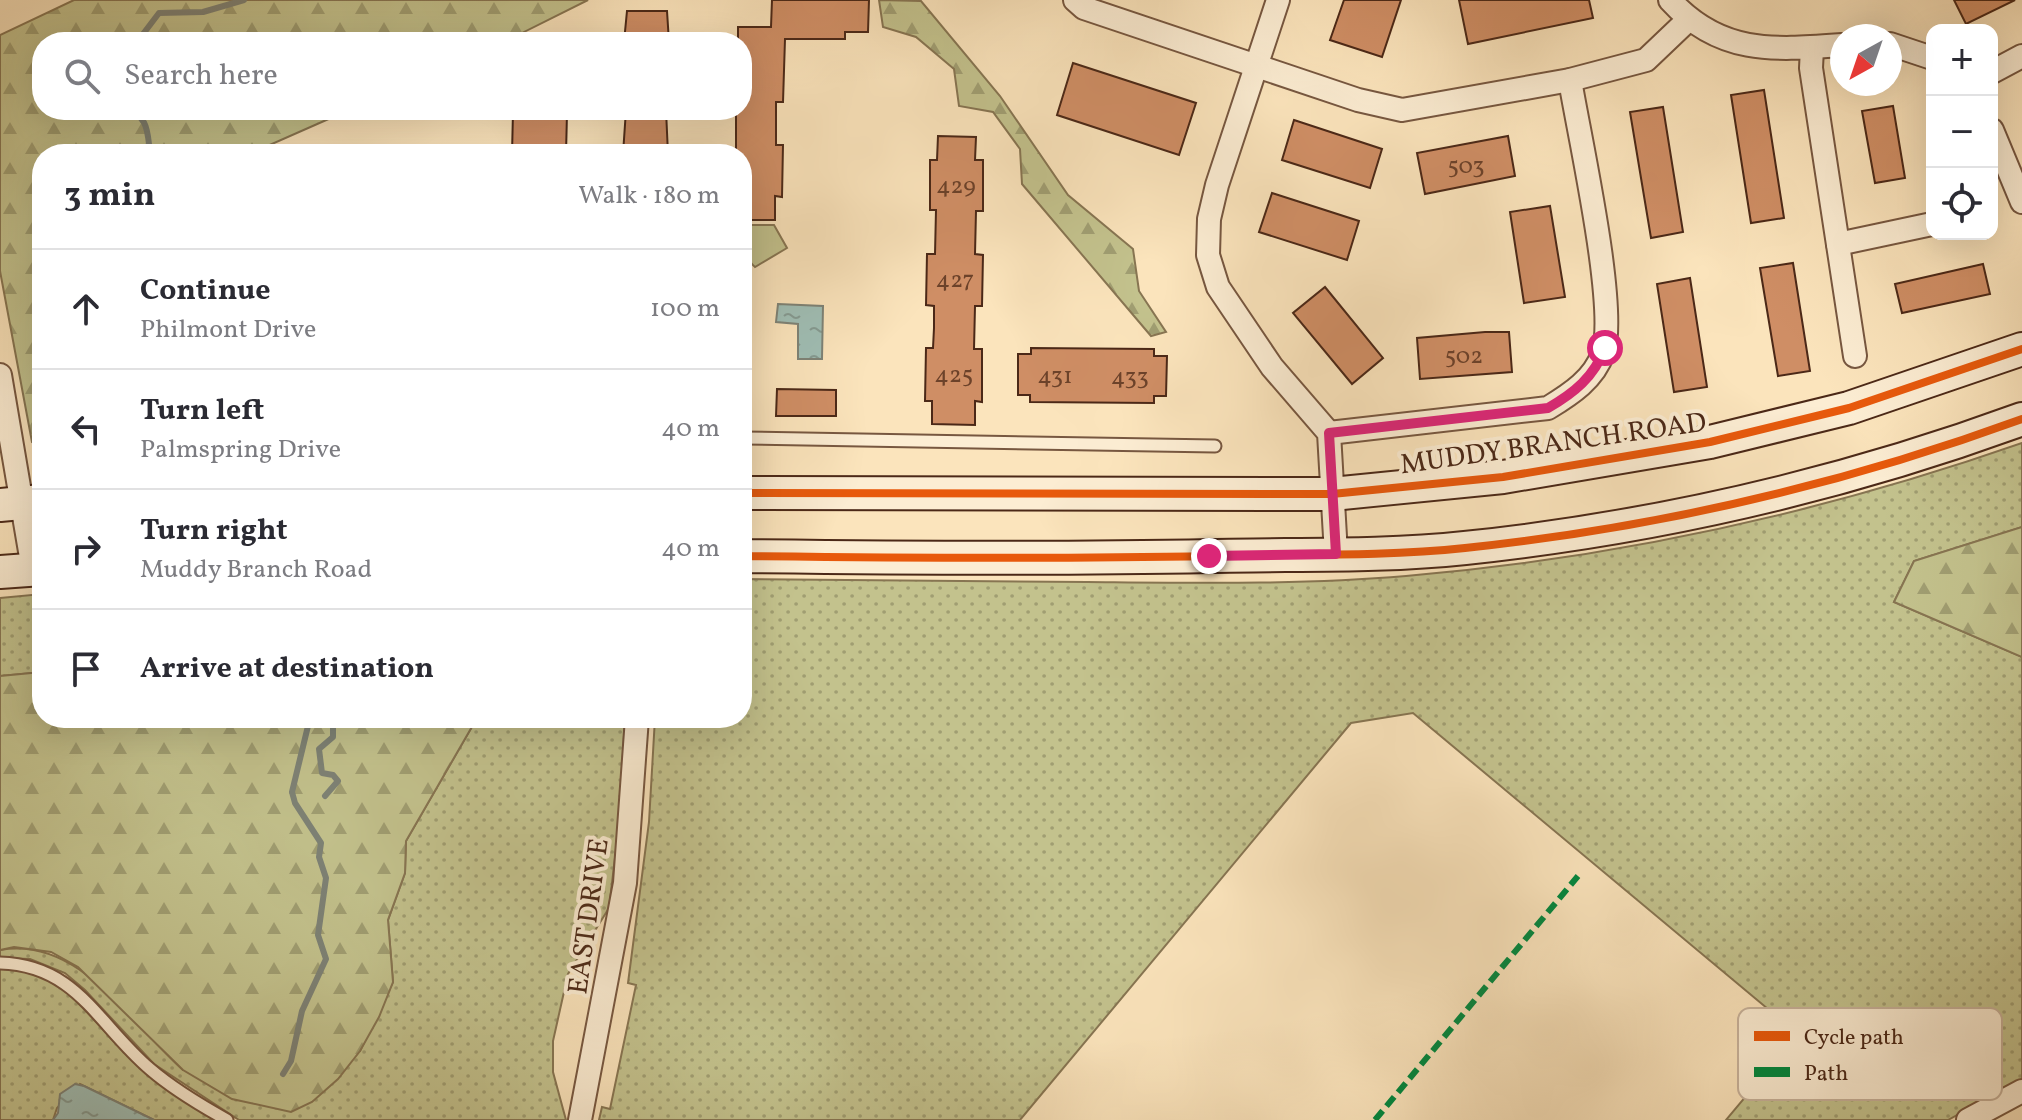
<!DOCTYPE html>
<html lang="en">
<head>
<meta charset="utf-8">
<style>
  :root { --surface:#fff; --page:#f2f2f3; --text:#2b2b33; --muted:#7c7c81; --line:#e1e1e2 }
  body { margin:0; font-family:Vollkorn,serif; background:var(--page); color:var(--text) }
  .controls { position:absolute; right:24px; top:24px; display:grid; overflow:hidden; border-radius:16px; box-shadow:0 8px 32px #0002 }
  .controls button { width:72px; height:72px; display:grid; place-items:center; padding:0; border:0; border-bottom:2px solid var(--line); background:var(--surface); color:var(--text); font:40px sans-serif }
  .compass { position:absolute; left:1830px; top:24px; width:72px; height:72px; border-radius:50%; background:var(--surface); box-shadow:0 8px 32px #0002; rotate:220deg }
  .stop { position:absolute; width:24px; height:24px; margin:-18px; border:6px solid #db2777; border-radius:50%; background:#fff }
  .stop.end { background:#db2777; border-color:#fff; box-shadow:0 2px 8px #0008 }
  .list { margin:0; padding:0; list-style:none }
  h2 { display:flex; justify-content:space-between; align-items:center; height:104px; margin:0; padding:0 32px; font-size:34px }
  h2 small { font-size:26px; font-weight:400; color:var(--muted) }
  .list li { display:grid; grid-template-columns:52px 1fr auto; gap:24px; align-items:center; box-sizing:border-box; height:120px; padding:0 32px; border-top:2px solid var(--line) }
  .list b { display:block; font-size:30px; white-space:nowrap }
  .list p { margin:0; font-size:26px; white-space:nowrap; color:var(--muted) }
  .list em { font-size:26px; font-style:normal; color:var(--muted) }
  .icon { flex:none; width:44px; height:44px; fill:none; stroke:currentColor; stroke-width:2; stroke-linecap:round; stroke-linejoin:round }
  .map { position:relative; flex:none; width:2022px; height:1120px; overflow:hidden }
  .search { position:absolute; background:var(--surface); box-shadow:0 8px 32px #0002; left:32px; top:32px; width:720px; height:88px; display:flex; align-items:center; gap:20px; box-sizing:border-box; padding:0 28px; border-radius:32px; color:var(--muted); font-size:30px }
  .panel { position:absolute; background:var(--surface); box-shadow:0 8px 32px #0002; left:32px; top:144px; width:720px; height:584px; border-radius:32px }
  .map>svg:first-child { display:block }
</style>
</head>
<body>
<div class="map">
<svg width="2022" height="1120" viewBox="0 0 2022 1120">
  <defs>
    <pattern id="grass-dots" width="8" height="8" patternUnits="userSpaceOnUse" patternTransform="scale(2)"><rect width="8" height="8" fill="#c3c28d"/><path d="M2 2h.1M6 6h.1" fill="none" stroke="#a09e72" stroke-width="1.8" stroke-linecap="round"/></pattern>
    <pattern id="forest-firs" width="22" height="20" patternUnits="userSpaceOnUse" patternTransform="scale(2)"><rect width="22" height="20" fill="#c3c28d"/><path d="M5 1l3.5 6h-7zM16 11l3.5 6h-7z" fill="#a09e72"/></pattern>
    <pattern id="water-ripples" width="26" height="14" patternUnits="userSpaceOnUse" patternTransform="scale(2)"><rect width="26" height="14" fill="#9fbeb5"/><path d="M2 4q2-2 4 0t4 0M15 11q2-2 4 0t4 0" fill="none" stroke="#849a92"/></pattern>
  </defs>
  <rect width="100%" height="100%" fill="#fbe4bc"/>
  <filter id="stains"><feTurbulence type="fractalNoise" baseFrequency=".0025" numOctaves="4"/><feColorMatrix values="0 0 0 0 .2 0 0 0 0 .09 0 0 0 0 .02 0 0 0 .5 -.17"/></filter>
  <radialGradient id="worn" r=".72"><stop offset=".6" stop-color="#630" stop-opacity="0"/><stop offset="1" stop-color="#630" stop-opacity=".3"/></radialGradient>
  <!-- grass -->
  <g fill="url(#grass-dots)" stroke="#877552" stroke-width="2">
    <path d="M2022 443V527L1914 561 1894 602 2022 657V1079L1948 1120H1726L1798 1034 1413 713 1351 723 1020 1120H599L602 1107 610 1109 636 985 628 983 649 822 655 718H742V579C857 580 972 581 1087 582 1194 583 1300 585 1406 576 1617 558 1822 513 2022 443Z"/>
    <path d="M42 594V672L0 676V598Z"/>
    <path d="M477 718H625L619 824 609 908 568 974 553 1041V1072L566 1120H239L154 1064 85 990 65 973 30 959 0 958V950C80 936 130 1023 183 1070L360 1051 393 982 388 920 405 873 406 841Z"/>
    <path d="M0 969C65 966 93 1026 136 1064 160 1085 190 1102 217 1120H154L80 1084 57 1108 53 1120H0Z"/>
  </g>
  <!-- forest -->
  <g fill="url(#forest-firs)" stroke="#877552" stroke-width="2">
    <path d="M74 0H588L504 42H42V110H349L249 154H42V447L32 442 0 271V35Z"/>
    <path d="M879 0 921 1 1000 96 1068 195 1133 249 1139 291 1166 332 1151 336 1022 184 1020 149 993 112 959 106 954 69 916 37 883 27Z"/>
    <path d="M2022 527V657L1894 602 1914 561Z"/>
    <path d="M42 672V718H477L406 841 405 873 388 920 393 982 379 1017 360 1051 338 1079 312 1102 291 1112 232 1099 183 1070 78 967 51 952 14 947 0 950V676Z"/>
  </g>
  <!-- park -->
  <path fill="#c3c28d" stroke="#877552" stroke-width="2" d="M747 225H774L787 248 755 267C742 256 744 240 747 225Z"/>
  <!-- water -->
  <g fill="url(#water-ripples)" stroke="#7d8276" stroke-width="2">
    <path d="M778 304 823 306 822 359H798V324L776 322Z"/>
    <path d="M75 1084 84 1086 154 1120H53L58 1113 60 1094Z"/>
  </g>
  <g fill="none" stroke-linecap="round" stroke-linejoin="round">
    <!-- stream -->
    <g stroke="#7d8276" stroke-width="6">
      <path d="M137 42 159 13 203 12 244 0"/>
      <path d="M127 110C145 116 147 126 149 144L143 154"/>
      <path d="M325 796 338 781 333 775 322 773 319 749 333 737V718"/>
      <path d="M283 1074 291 1061 302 1011 326 959 318 935 326 878 319 857 321 843 295 803 292 792 308 726 314 718"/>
    </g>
  </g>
  <!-- building -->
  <g fill="#cf8e65" stroke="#4b2817" stroke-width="2">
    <path d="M772 0H869L868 32H845V39H785L783 102H776V145H783L782 197 775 196V220H742V154H736V110H742V42H738V27H771Z"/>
    <path d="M1344 0H1401L1382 57 1330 40Z"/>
    <path d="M1459 0H1589L1593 18 1468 44Z"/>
    <path d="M1954 0H2015L1966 24Z"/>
    <path d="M627 11H667L669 42H624Z"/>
    <path d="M1073 63 1196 103 1179 155 1057 115Z"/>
    <path d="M1764 90 1784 218 1751 223 1731 95Z"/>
    <path d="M1893 106 1905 178 1875 183 1862 111Z"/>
    <path d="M1663 107 1683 232 1651 238 1630 112Z"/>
    <path d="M520 110 567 113 566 154H512L513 112Z"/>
    <path d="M626 110H666L668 154H623Z"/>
    <path d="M1294 120 1382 149 1370 188 1282 160Z"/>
    <path d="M938 136 976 137 975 160H983V211H976L975 254 983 255 982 306H975L974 349H982V402L975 401V425L932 424V401H925L926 348H933L934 328V306L926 305 927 254H935L936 210H930V160H937Z"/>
    <path d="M1508 136 1515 176 1425 194 1417 153Z"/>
    <path d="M1272 193 1359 221 1347 260 1259 232Z"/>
    <path d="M1550 206 1565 297 1524 303 1510 212Z"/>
    <path d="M1793 263 1810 371 1778 376 1760 268Z"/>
    <path d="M1983 264 1990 294 1902 313 1895 284Z"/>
    <path d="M1690 278 1707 387 1674 392 1657 284Z"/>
    <path d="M1325 287 1383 358 1352 384 1293 313Z"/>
    <path d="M1485 332H1509L1512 372 1420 379 1417 338Z"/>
    <path d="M1031 348 1154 349V356H1167L1166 396H1154V403L1030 402V395H1018V354H1031Z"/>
    <path d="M777 389 836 390V416H776Z"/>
  </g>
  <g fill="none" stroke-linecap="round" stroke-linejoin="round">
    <defs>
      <g id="lane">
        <path d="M742 438 1215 446"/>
        <path d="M0 963C77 965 98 1025 150 1069 173 1089 200 1105 227 1120"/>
      </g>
      <g id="street">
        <path d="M1075 0 1084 8 1358 100 1402 110 1570 80 1646 60 1688 20"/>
        <path d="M1278 0 1217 185 1209 219 1208 255 1218 287 1272 367 1329 433 1336 554"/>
        <path d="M1670 0C1720 55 1774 50 1842 45"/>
        <path d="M1890 44 1932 58"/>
        <path d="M1812 48 1811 68 1855 356"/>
        <path d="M1992 72 2022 56"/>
        <path d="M1992 130 2022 202"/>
        <path d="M1838 244 1932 224"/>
        <path d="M0 375 33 569"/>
        <path d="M1329 433 1548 408C1571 394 1594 379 1603 353 1618 308 1579 135 1570 80"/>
        <path d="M580 1120 625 883 637 718"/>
        <path d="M1968 1120 2022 1091"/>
      </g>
      <g id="secondary">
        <path d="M742 493 1332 494 1503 477 1710 442 1849 408 2022 349"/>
        <path d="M0 505 42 501"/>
        <path d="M742 556C899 558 1054 559 1211 556 1295 554 1381 557 1465 548 1655 528 1842 485 2022 419"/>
        <path d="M0 572 42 569"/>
      </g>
    </defs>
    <!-- lane casing -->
    <use href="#lane" stroke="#775740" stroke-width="15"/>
    <!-- street casing -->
    <use href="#street" stroke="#775740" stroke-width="26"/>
    <!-- secondary casing -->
    <use href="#secondary" stroke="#4b2817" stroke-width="36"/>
    <!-- lane -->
    <use href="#lane" stroke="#fcedd3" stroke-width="11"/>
    <!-- street -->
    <use href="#street" stroke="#fcedd3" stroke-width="22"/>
    <!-- secondary -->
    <use href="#secondary" stroke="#fcedd3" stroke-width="32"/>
    <!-- quiet -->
    <path stroke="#00873e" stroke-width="6" stroke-dasharray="12 6" stroke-linecap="butt" d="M1375 1120 1578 876"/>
    <defs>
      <g id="cycleway">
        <path d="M742 493 1332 494 1503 477 1710 442 1849 408 2022 349"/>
        <path d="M742 556C899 558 1054 559 1211 556 1295 554 1381 557 1465 548 1655 528 1842 485 2022 419"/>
      </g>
    </defs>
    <!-- cycleway casing -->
    <use href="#cycleway" stroke="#fcedd3" stroke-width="13"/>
    <!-- cycleway -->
    <use href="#cycleway" stroke="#e8590c" stroke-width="8"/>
  </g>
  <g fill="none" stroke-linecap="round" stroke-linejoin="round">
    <!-- route -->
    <path stroke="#db2777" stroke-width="10" d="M1209 556 1336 554 1329 433 1548 408C1574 393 1594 377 1605 348"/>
  </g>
  <g text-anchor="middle" stroke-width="8" stroke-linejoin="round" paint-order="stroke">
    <!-- number labels -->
    <g font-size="24" fill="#6c422a">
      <text x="1466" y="173">503</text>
      <text x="956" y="193">429</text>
      <text x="955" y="287">427</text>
      <text x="1464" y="363">502</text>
      <text x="954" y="382">425</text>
      <text x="1055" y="383">431</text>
      <text x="1130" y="384">433</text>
    </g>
    <!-- street labels -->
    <g font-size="28" fill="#4b2817" stroke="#fcedd3">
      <text transform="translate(1553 442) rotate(-8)" y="10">MUDDY BRANCH ROAD</text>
      <text transform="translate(587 916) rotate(-82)" y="10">EAST DRIVE</text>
    </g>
  </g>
  <!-- legend -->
  <rect x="1738" y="1008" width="264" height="92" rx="12" fill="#fcedd3" stroke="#c7b29b" stroke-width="2"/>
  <rect x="1754" y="1031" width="36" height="10" fill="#e8590c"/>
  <rect x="1754" y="1067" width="36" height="10" fill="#00873e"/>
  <g font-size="22" fill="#4b2817">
    <text x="1804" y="1044">Cycle path</text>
    <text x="1804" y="1080">Path</text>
  </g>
  <rect width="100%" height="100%" filter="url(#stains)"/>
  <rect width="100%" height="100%" fill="url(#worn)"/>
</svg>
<div class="controls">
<button>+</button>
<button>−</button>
<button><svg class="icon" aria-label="locate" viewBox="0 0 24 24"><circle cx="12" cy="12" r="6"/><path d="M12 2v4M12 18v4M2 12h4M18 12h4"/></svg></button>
</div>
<svg class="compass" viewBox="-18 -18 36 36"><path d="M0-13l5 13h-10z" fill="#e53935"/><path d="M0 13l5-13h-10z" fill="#7c7c81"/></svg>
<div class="stop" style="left:1605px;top:348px"></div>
<div class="stop end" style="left:1209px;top:556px"></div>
<div class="search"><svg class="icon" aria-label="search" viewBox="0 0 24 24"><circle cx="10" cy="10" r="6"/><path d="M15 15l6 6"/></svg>Search here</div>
<section class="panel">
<h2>3 min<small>Walk · 180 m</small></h2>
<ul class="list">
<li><svg class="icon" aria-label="ahead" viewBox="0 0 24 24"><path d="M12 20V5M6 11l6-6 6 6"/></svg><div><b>Continue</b><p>Philmont Drive</p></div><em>100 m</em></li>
<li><svg class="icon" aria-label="left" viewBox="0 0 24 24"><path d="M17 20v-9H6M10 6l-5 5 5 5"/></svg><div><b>Turn left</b><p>Palmspring Drive</p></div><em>40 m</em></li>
<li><svg class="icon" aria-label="right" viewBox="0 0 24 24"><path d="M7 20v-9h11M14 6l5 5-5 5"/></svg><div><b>Turn right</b><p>Muddy Branch Road</p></div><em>40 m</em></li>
<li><svg class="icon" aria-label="arrive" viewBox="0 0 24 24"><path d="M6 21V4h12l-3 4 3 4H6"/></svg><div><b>Arrive at destination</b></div></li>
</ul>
</section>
</div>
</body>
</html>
